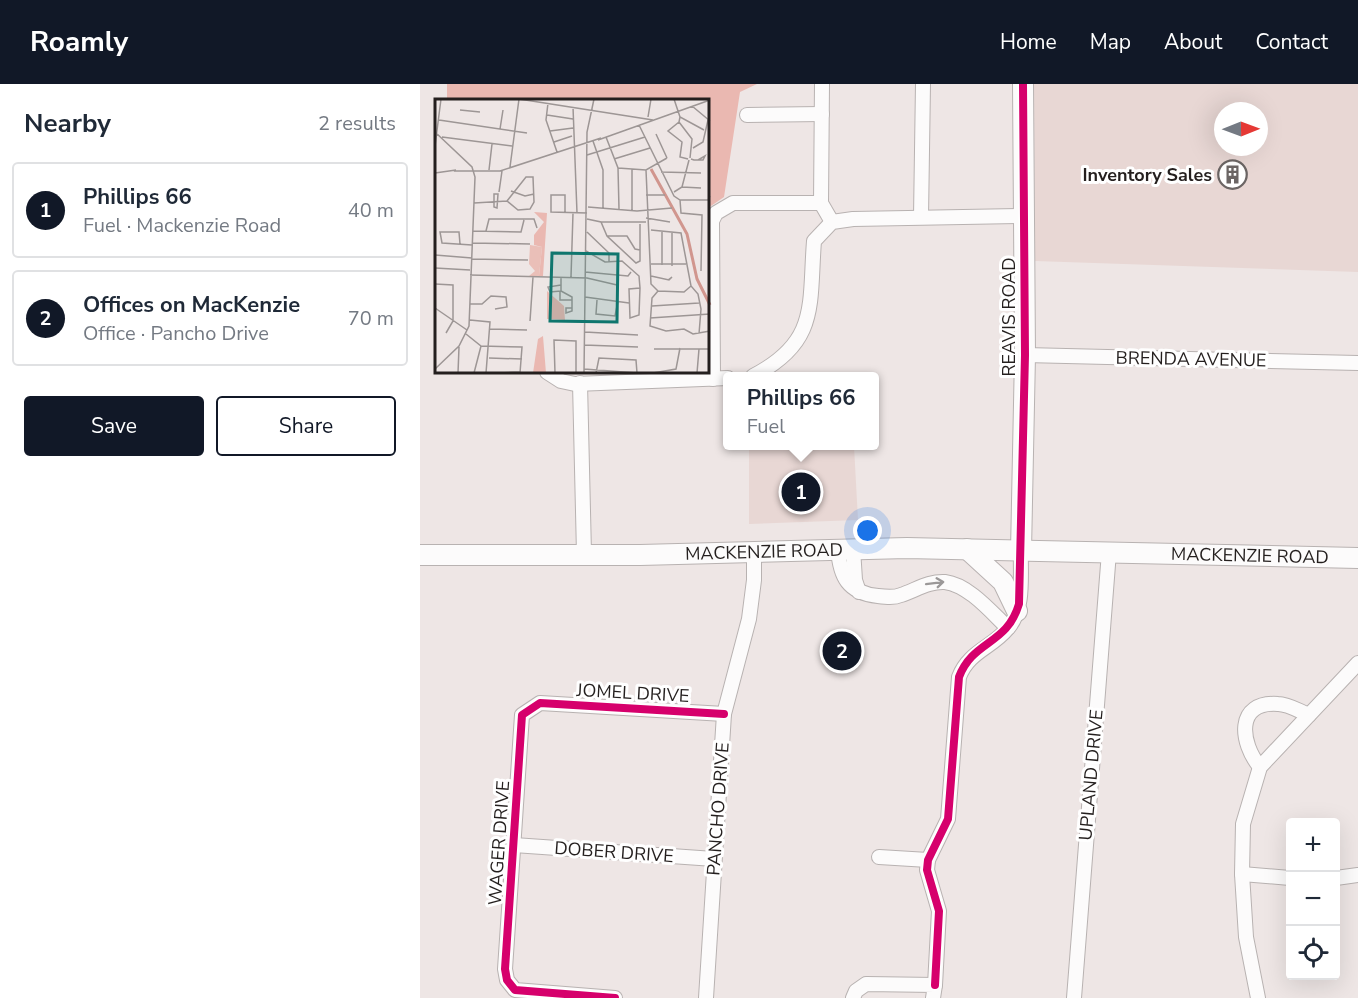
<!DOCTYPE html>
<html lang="en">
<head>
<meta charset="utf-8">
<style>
  :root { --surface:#fff; --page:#f2f2f3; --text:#1f2937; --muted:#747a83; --line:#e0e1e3; --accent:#111827 }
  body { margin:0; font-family:"Nunito Sans",sans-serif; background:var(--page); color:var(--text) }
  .controls { position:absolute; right:18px; bottom:18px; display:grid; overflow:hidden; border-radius:6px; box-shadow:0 6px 24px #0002 }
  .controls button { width:54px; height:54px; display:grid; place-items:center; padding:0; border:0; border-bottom:2px solid var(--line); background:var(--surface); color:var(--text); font:30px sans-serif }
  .compass { position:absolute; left:794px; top:18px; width:54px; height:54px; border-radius:50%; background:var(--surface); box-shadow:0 6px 24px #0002; rotate:89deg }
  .you { position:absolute; left:448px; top:447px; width:21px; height:21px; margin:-15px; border:4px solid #fff; border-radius:50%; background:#1a73e8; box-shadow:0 0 0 9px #1a73e833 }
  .badge { display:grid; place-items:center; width:39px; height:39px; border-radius:50%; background:var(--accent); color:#fff; font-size:20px; font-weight:700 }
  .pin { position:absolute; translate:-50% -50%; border:3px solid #fff; box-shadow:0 2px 6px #0006 }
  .popup { position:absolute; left:303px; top:288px; width:156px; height:78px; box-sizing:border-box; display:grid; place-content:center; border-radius:6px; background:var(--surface); filter:drop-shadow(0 2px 4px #0005); font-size:20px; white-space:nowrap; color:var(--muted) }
  .popup b { font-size:22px; color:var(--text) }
  .popup::after { content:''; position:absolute; left:50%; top:100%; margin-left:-12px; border:12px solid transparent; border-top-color:var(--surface) }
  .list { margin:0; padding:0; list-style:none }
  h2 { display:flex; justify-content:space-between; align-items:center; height:78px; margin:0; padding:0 24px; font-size:26px }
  h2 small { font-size:20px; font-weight:400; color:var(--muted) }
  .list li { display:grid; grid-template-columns:39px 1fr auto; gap:18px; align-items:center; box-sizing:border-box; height:96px; margin:0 12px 12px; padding:0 12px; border:2px solid var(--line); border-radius:6px }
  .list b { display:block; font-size:22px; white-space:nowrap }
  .list p { margin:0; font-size:20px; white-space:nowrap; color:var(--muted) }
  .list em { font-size:20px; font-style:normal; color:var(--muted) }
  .actions { display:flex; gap:12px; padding:18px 24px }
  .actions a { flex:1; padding:14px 0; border:2px solid var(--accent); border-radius:6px; text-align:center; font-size:21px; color:var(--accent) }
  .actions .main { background:var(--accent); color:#fff }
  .icon { flex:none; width:33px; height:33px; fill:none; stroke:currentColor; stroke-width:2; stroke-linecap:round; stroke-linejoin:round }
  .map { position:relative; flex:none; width:938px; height:914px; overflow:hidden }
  header { display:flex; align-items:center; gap:36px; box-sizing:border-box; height:84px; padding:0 30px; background:var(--accent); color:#fff }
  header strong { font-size:28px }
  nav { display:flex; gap:33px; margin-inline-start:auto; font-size:21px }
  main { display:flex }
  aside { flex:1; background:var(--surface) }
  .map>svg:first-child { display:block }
</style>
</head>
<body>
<header>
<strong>Roamly</strong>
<nav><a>Home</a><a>Map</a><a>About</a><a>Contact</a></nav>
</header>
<main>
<aside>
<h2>Nearby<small>2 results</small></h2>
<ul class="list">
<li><span class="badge">1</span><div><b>Phillips 66</b><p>Fuel · Mackenzie Road</p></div><em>40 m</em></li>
<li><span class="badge">2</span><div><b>Offices on MacKenzie</b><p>Office · Pancho Drive</p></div><em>70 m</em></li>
</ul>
<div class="actions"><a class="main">Save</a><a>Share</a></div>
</aside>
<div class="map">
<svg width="938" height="914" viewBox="0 0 938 914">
  <rect width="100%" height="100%" fill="#eee6e5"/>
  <!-- built -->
  <g fill="#e8d7d4" fill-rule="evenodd">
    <path d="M614 0H938V188L615 177ZM803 27H839V63H803Z"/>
    <path d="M329 362H434L438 436 329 440Z"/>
  </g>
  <!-- forest -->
  <path fill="#eab8b1" d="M27 0H337L320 8 304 113 288 124V16H27Z"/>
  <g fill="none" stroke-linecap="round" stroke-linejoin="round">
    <defs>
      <g id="street">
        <path d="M402 0 401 119 412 138"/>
        <path d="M327 31 402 30"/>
        <path d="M501 133 503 0"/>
        <path d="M605 271 938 279"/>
        <path d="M127 288 141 297 155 300 308 294"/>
        <path d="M333 292C399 258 389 221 394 157L412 138 433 135 604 132"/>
        <path d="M293 295 292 137 296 129 313 119H401"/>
        <path d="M160 299 164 470"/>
        <path d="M418 465C420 493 428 509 458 512 466 513 474 514 481 511 496 506 509 497 525 498 549 501 572 529 588 544"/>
        <path d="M433 465 435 496 439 508"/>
        <path d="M840 683C820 659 815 617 858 620 868 620 879 627 889 631"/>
        <path d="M94 761 294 775"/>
        <path d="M459 773 508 776"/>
        <path d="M822 790 870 794"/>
        <path d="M916 794 938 791"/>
        <path d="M515 901 519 827 507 786 508 776 528 735 539 593C549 567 572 564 588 544 605 525 600 490 601 467"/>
        <path d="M195 914 95 906 87 896 85 885 102 631 120 619 304 630"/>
        <path d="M286 914 304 630 329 535 334 496V468"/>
        <path d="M433 914 436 907 446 900 515 901 513 914"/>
        <path d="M654 914 689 468"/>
        <path d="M838 914 826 853 822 790 823 740 840 683 938 579"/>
      </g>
      <g id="secondary">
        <path d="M547 465 583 498 597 527"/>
        <path d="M601 467 605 271 603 0"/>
        <path id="s1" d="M0 471H220L487 464 938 474"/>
      </g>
    </defs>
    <!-- street casing -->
    <use href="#street" stroke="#b8b2b1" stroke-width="16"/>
    <!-- secondary casing -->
    <use href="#secondary" stroke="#b8b2b1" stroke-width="22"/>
    <!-- street -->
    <use href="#street" stroke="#fcfbfb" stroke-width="14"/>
    <!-- secondary -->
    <use href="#secondary" stroke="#fcfbfb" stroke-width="20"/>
    <defs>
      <g id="cycleway">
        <path d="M515 901 519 827 507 786 508 776 528 735 539 593C553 556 587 561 599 520L605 271 603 0"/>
        <path d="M195 914 95 906 87 896 85 885 102 631 120 619 304 630"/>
      </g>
    </defs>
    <!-- cycleway casing -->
    <use href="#cycleway" stroke="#fff" stroke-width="11"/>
    <!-- cycleway -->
    <use href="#cycleway" stroke="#d6006c" stroke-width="8"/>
  </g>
  <!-- one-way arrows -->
  <defs><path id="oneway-shaft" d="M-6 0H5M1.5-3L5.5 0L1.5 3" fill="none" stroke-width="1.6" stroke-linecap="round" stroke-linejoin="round" transform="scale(1.5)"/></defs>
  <use stroke="#9b9898" href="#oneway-shaft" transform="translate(515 499) rotate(-7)"/>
  <!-- icons -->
  <defs>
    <symbol id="building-ring" viewBox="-11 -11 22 22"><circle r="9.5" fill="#fff" stroke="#6b6564" stroke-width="1.5"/><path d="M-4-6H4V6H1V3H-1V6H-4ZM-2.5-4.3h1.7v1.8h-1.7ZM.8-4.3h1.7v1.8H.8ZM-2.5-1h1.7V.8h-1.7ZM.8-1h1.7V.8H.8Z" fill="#6b6564"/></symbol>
  </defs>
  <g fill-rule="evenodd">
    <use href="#building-ring" x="796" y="74" width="33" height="33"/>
  </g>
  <g text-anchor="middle" stroke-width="6" stroke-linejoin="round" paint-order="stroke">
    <!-- poi labels -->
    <g font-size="18" font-weight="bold" fill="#241f1e" stroke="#fff" text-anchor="end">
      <text x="792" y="97">Inventory Sales</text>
    </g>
    <!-- street labels -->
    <g font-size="18" fill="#241f1e" stroke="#fff">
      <text transform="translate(589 233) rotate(-90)" y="6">REAVIS ROAD</text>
      <text transform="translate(771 275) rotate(1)" y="6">BRENDA AVENUE</text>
      <text dy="6" stroke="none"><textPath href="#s1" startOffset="344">MACKENZIE ROAD</textPath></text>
      <text dy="6" stroke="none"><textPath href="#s1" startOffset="830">MACKENZIE ROAD</textPath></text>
      <text transform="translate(213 609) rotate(3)" y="6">JOMEL DRIVE</text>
      <text transform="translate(671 691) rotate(-85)" y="6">UPLAND DRIVE</text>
      <text transform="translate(298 725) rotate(-86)" y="6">PANCHO DRIVE</text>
      <text transform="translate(79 759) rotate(-86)" y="6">WAGER DRIVE</text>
      <text transform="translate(194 768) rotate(4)" y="6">DOBER DRIVE</text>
    </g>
  </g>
  <!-- overview -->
  <g transform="translate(15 15)">
    <rect width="274" height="274" fill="#eee6e5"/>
    <path d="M95 146 107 148 104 177H94L100 172 94 165Z" fill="#eabfb8"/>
    <path d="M99 113 112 114 108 177H104L107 148 99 146V136L109 123ZM112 192 129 207 130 221 112 220ZM108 237 111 274H98L103 240Z" fill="#eab8b1"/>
    <path fill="none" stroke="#d1968e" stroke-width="3" d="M216 70 252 135 262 180 275 206"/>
    <path fill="none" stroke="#9d9695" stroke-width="1.5" d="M84 0 218 21M239 0 245 18 269 31M113 4 111 21 122 53M257 7 275 22M138 8 142 114M25 11 45 13M112 16 138 20M213 18 216 0M245 18 244 23 257 40 255 59M4 21 92 34M244 23 233 32 247 43 245 58 253 60M204 26 239 97 245 101H273L275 97M65 30 68 11M115 32 138 29M0 33 37 68 40 78 34 227 24 247 0 270M221 35 232 59M7 38 77 47M171 38 183 69 184 110M163 41 275 1M158 42 168 71V109M119 43 137 37M0 47 6 0M258 49 268 43 273 21M152 56 210 38M179 60 215 49M256 60 259 61H268L270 57 263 61M75 68 84 0M183 69 211 71 232 59M54 71 57 45M211 71 216 185 223 192 217 199 215 227 231 232 249 230 258 235 275 232M19 72H65L166 39M226 73 266 74M0 74 21 71M247 88 266 89M76 92 90 97 99 95M64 93 67 72M239 93 247 88 254 61M59 95H63L62 109 59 108ZM211 96H230M245 101 246 114 267 116 266 172M39 104 72 102 83 111 95 110 99 103 98 78H91L72 102M153 108 202 112 237 109M197 111V70M130 113V96H116V113L152 114M211 119 235 123M152 120 166 123 172 137 201 164 205 162V125M166 123H211M216 131 246 134 256 187 263 195 266 210 264 235M38 132 86 133 89 121M51 132 54 120H99L102 129M227 132V166M152 133 174 154V163M237 133V167M172 137H192L200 150 205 151M37 144 95 145M25 145 24 133H5L7 144 37 146M151 152 170 163 187 162 204 177 205 189 204 216 195 219 194 190 205 189M0 156 37 159M37 160 93 161M216 165H251M0 169 35 171M150 173 193 177 196 173M35 176 152 179 182 186M216 177 234 181 237 178 233 181M126 178V192L137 198V212L131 214V209H137M136 178 138 114M0 185 18 186V222L11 234M126 186 113 188 115 193 126 192M223 192 249 193 256 187M125 193V201H137M150 198 194 204M162 201 161 215 180 217 183 202M35 205H47L56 197 71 198 72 208 60 210M217 207 264 204M0 209 32 231M215 219 275 215M35 221 55 223 51 274M95 222 98 178M55 230 92 231M150 233 203 236M31 235 46 247 87 248 85 274M149 246 203 248M219 250H275M54 259 87 260M149 270 202 274M23 274 24 248M39 274 46 247M64 274 85 273M120 274 119 241 141 242V274M149 274 152 33 159 0M161 274 164 259 201 261 202 274M218 274 241 270 245 249M262 274 264 250"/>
    <path fill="#0f766e" fill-opacity="0.15" stroke="#0f766e" stroke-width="3" d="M117 154 183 155 182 223 115 222Z"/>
    <rect width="274" height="274" fill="none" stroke="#241f1e" stroke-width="3"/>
  </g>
</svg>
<div class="controls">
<button>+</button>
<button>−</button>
<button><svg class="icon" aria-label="locate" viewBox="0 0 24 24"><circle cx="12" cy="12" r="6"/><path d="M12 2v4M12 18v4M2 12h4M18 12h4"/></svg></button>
</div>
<svg class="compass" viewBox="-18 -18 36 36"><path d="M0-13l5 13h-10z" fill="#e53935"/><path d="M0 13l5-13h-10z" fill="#747a83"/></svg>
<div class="you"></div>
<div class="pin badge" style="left:381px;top:408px">1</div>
<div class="popup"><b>Phillips 66</b>Fuel</div>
<div class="pin badge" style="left:422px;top:567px">2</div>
</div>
</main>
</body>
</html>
